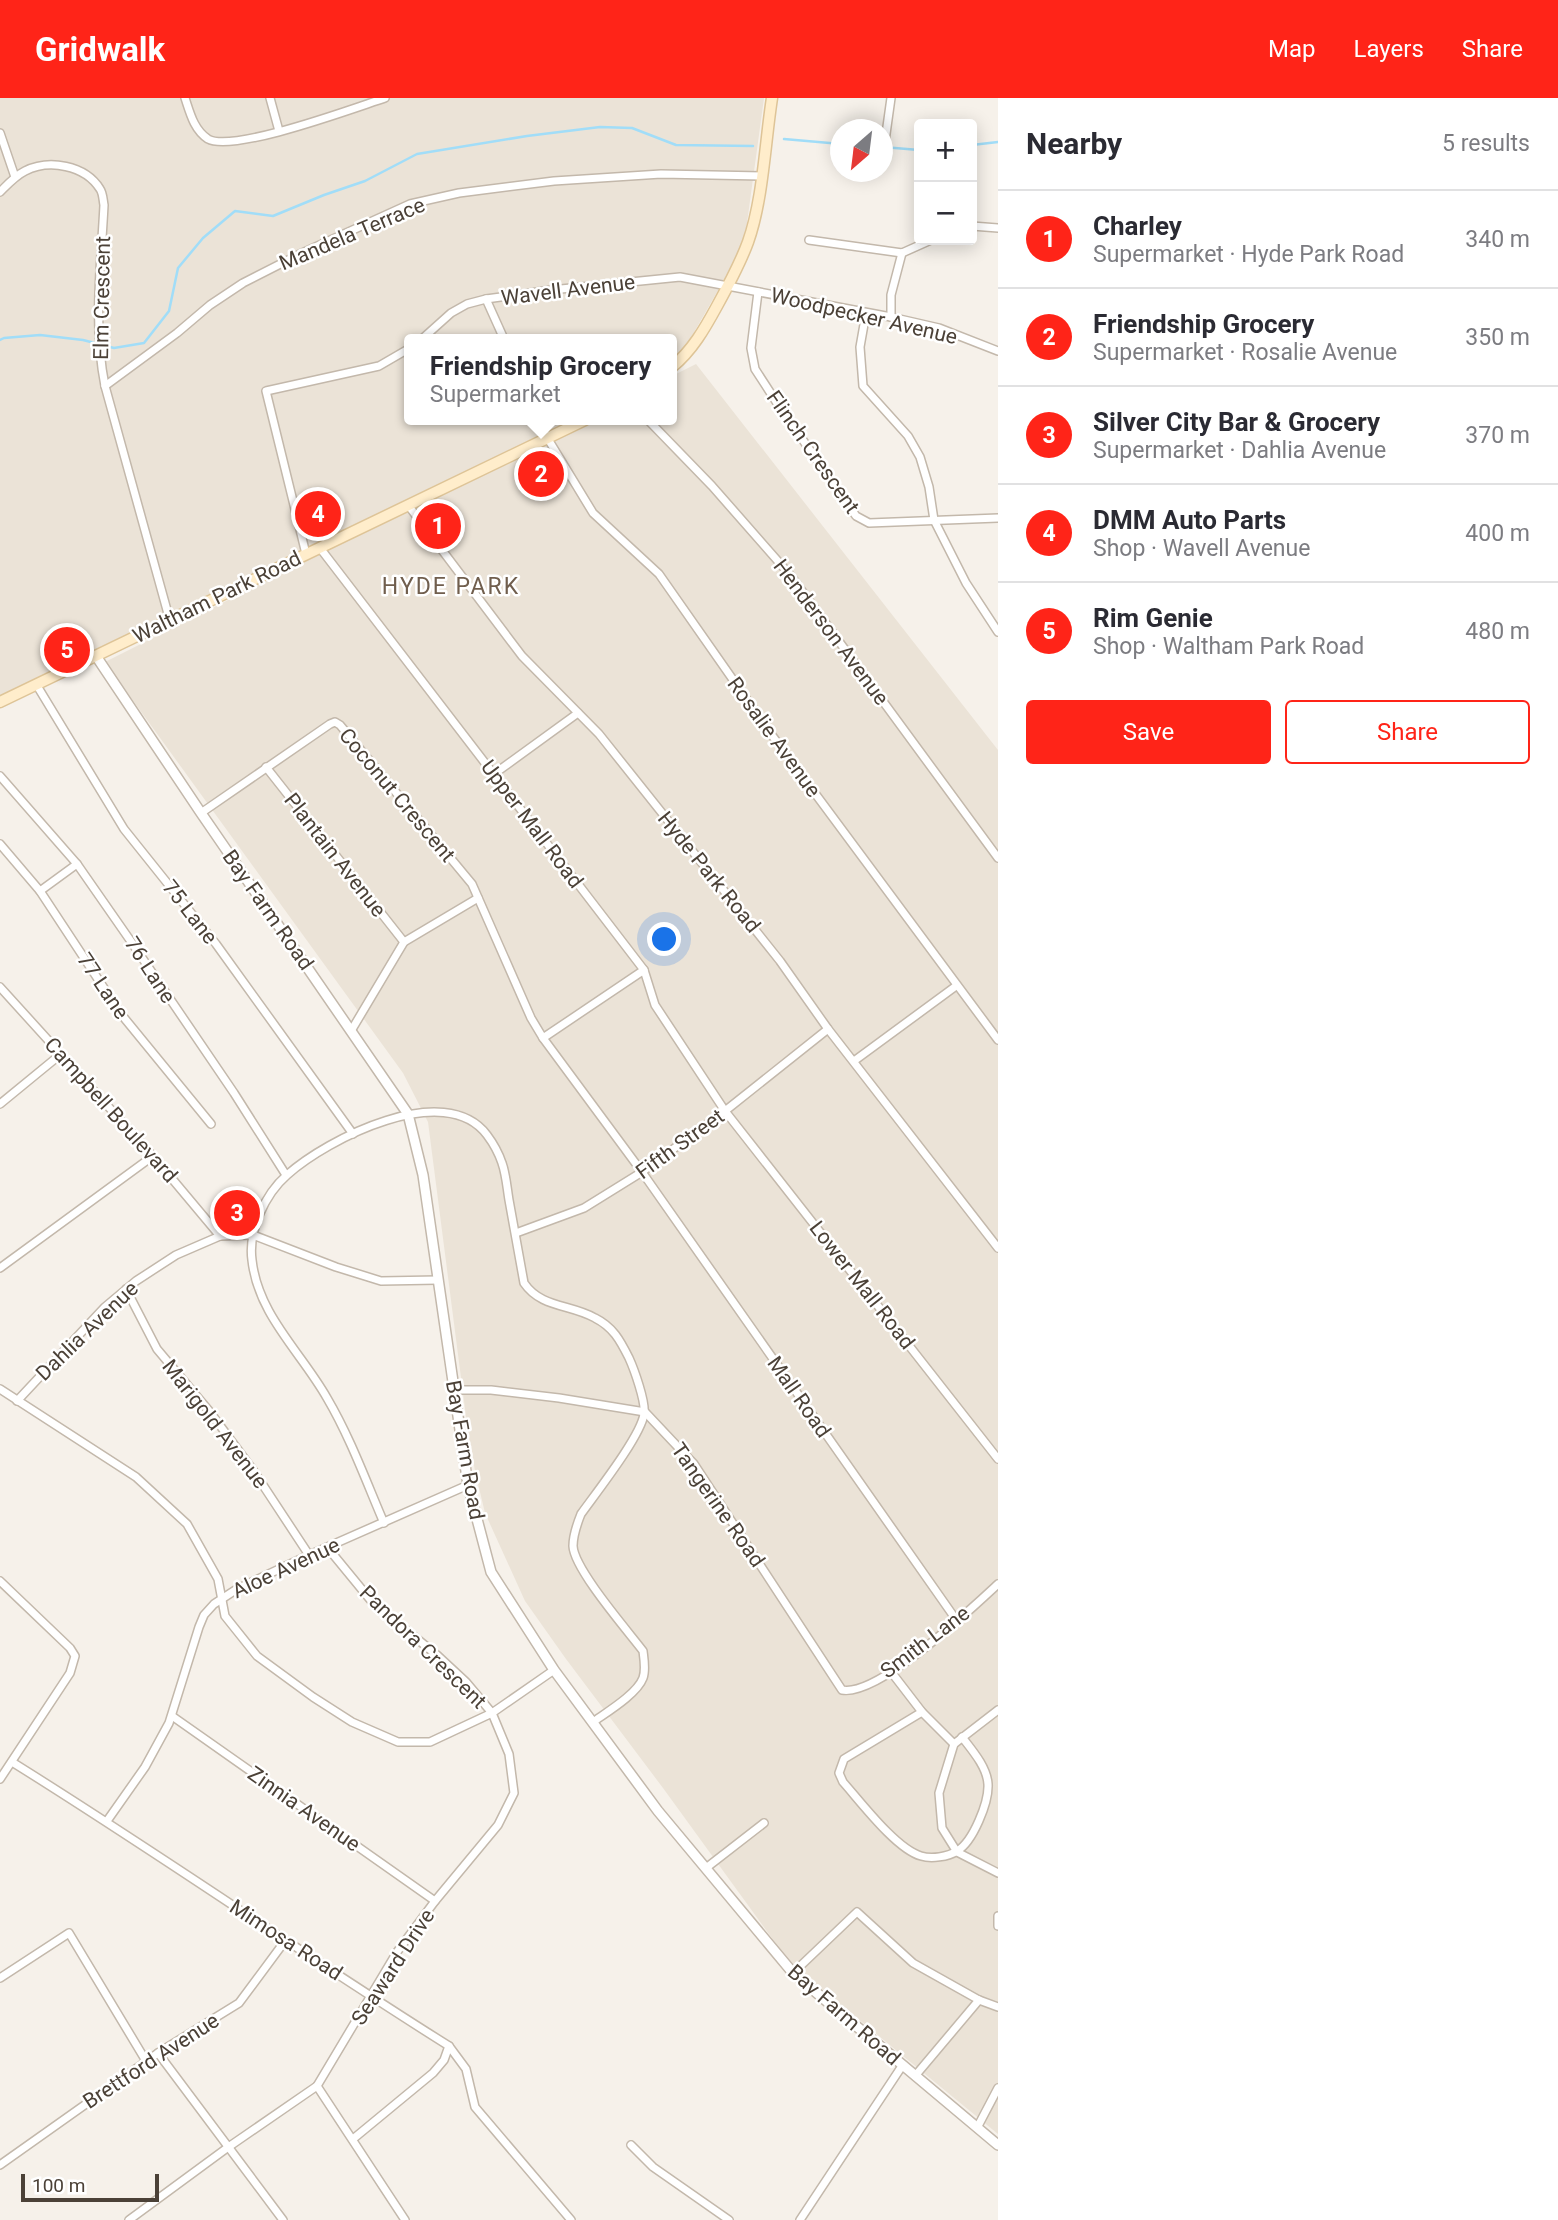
<!DOCTYPE html>
<html lang="en">
<head>
<meta charset="utf-8">
<style>
  :root { --surface:#fff; --page:#f2f2f3; --text:#2b2b33; --muted:#7c7c81; --line:#e1e1e2; --accent:#ff2418 }
  body { margin:0; font-family:Roboto,sans-serif; background:var(--page); color:var(--text) }
  .controls { position:absolute; right:21px; top:21px; display:grid; overflow:hidden; border-radius:7px; box-shadow:0 4px 18px #0003 }
  .controls button { width:63px; height:63px; display:grid; place-items:center; padding:0; border:0; border-bottom:2px solid var(--line); background:var(--surface); color:var(--text); font:35px sans-serif }
  .compass { position:absolute; left:830px; top:21px; width:63px; height:63px; border-radius:50%; background:var(--surface); box-shadow:0 4px 18px #0003; rotate:208deg }
  .scale { position:absolute; left:21px; bottom:18px; width:138px; box-sizing:border-box; padding-left:7px; border:4px solid #4b4137; border-top:0; font-size:19px; line-height:24px; white-space:nowrap; color:#4b4137; -webkit-text-stroke:5px #fff; paint-order:stroke }
  .you { position:absolute; left:665px; top:842px; width:24px; height:24px; margin:-18px; border:5px solid #fff; border-radius:50%; background:#1a73e8; box-shadow:0 0 0 10px #1a73e833 }
  .badge { display:grid; place-items:center; width:46px; height:46px; border-radius:50%; background:var(--accent); color:#fff; font-size:23px; font-weight:700 }
  .pin { position:absolute; translate:-50% -50%; border:4px solid #fff; box-shadow:0 2px 7px #0006 }
  .popup { position:absolute; left:404px; top:236px; width:273px; height:91px; box-sizing:border-box; display:grid; place-content:center; border-radius:7px; background:var(--surface); filter:drop-shadow(0 2px 5px #0005); font-size:23px; white-space:nowrap; color:var(--muted) }
  .popup b { font-size:26px; color:var(--text) }
  .popup::after { content:''; position:absolute; left:50%; top:100%; margin-left:-14px; border:14px solid transparent; border-top-color:var(--surface) }
  .list { margin:0; padding:0; list-style:none }
  h2 { display:flex; justify-content:space-between; align-items:center; height:91px; margin:0; padding:0 28px; font-size:30px }
  h2 small { font-size:23px; font-weight:400; color:var(--muted) }
  .list li { display:grid; grid-template-columns:46px 1fr auto; gap:21px; align-items:center; box-sizing:border-box; height:98px; padding:0 28px; border-top:2px solid var(--line) }
  .list b { display:block; font-size:26px; white-space:nowrap }
  .list p { margin:0; font-size:23px; white-space:nowrap; color:var(--muted) }
  .list em { font-size:23px; font-style:normal; color:var(--muted) }
  .actions { display:flex; gap:14px; padding:21px 28px }
  .actions a { flex:1; padding:16px 0; border:2px solid var(--accent); border-radius:7px; text-align:center; font-size:24px; color:var(--accent) }
  .actions .main { background:var(--accent); color:#fff }
  .map { position:relative; flex:none; width:998px; height:2122px; overflow:hidden }
  header { display:flex; align-items:center; gap:42px; box-sizing:border-box; height:98px; padding:0 35px; background:var(--accent); color:#fff }
  header strong { font-size:33px }
  nav { display:flex; gap:38px; margin-inline-start:auto; font-size:24px }
  main { display:flex }
  aside { flex:1; background:var(--surface) }
  .map>svg:first-child { display:block }
</style>
</head>
<body>
<header>
<strong>Gridwalk</strong>
<nav><a>Map</a><a>Layers</a><a>Share</a></nav>
</header>
<main>
<div class="map">
<svg width="998" height="2122" viewBox="0 0 998 2122">
  <rect width="100%" height="100%" fill="#f6f1ea"/>
  <!-- residential -->
  <g fill="#ebe3d7">
    <path d="M0 0H764L744 147 677 264 672 267V241H410V322H577L539 344 403 404 0 600Z"/>
    <path d="M696 266 998 652V2036L790 1865 663 1690 566 1561 525 1503 485 1415 475 1373 468 1334 428 1024 403 975 105 564 586 322H672V278Z"/>
  </g>
  <g fill="none" stroke-linecap="round" stroke-linejoin="round">
    <!-- stream -->
    <g stroke="#a1ddf8" stroke-width="2.5">
      <path d="M784 41 841 46"/>
      <path d="M972 47 998 44"/>
      <path d="M883 49 919 52"/>
      <path d="M0 242 4 240 40 237 83 242 114 250 144 245 169 213 178 170 203 140 235 113 273 118 324 97 365 83 417 56 527 38 600 29 632 30 676 47 753 48"/>
    </g>
    <defs>
      <g id="minor">
        <path d="M185 0C190 15 194 32 208 41 233 55 354 10 385 0"/>
        <path d="M270 0 279 33"/>
        <path d="M0 35 15 79"/>
        <path d="M885 43 891 0"/>
        <path d="M0 94C8 86 15 78 25 73 49 61 85 67 100 91 103 95 103 102 104 107 101 167 93 228 105 288L170 523"/>
        <path d="M972 128 998 130"/>
        <path d="M809 142 902 155"/>
        <path d="M902 155 931 142"/>
        <path d="M758 194 751 250 755 271 777 305 856 418 869 425 998 420"/>
        <path d="M486 201 504 241"/>
        <path d="M866 215 860 249 863 288 908 338 920 359 929 389 934 422 966 485 998 534"/>
        <path d="M891 219V197L902 155"/>
        <path d="M422 241 451 215 467 206 486 201 551 192 680 179 891 219 939 230 998 253"/>
        <path d="M105 288 177 235 210 207 243 185 302 155 410 106 459 95 554 83 661 76 762 78"/>
        <path d="M539 322 548 341 593 415 659 476 771 636 998 942"/>
        <path d="M648 322 712 388 791 478 998 760"/>
        <path d="M408 407 522 558 599 636 780 863 828 931 998 1150"/>
        <path d="M320 450 644 872 655 907 725 1013 998 1361"/>
        <path d="M306 456 266 293 379 268 410 250"/>
        <path d="M36 586 124 731 216 846 353 1036"/>
        <path d="M266 669 404 844"/>
        <path d="M494 676 578 615"/>
        <path d="M0 678 77 766 132 845 234 995 286 1077"/>
        <path d="M201 715 330 626 335 624 340 627 472 786 531 920 543 940 642 1074 957 1523"/>
        <path d="M0 746 40 793 121 916 211 1026"/>
        <path d="M40 793 77 766"/>
        <path d="M0 889 153 1058 220 1138"/>
        <path d="M351 933 404 844 478 800"/>
        <path d="M543 940 644 872"/>
        <path d="M854 963 956 888"/>
        <path d="M0 1006 61 956"/>
        <path d="M516 1135 584 1110 642 1074 725 1013 828 931"/>
        <path d="M0 1170 153 1058"/>
        <path d="M126 1191 157 1251 210 1314 253 1372 309 1457"/>
        <path d="M0 1291 136 1379 187 1426 218 1481 225 1518 257 1558 313 1599 352 1624 398 1644H430L492 1615 466 1584 438 1558 373 1505 327 1449"/>
        <path d="M453 1292H491L559 1300 645 1314 694 1366 842 1592C878 1599 971 1511 998 1486"/>
        <path d="M17 1303 105 1209 136 1183 176 1157 220 1138 253 1137 336 1169 381 1183 438 1182"/>
        <path d="M384 1425C366 1383 350 1339 327 1300 301 1254 258 1217 252 1162 248 1133 265 1096 287 1077 327 1041 445 981 487 1037 493 1045 499 1056 502 1065 506 1076 507 1090 509 1102 514 1129 519 1157 524 1185 541 1210 570 1206 595 1220 613 1229 620 1242 629 1260 634 1271 646 1304 644 1316 641 1338 596 1395 581 1416 577 1426 573 1437 573 1448 574 1471 627 1532 643 1553 644 1561 646 1572 643 1580 637 1596 607 1614 593 1624"/>
        <path d="M0 1483 70 1550 75 1558 70 1575 0 1681"/>
        <path d="M892 1575 922 1614 954 1646"/>
        <path d="M998 1612 954 1646 939 1695 942 1730 957 1754 998 1775"/>
        <path d="M922 1614 844 1661 839 1675 843 1684C860 1703 896 1751 921 1758 931 1761 948 1759 957 1753 973 1744 989 1704 988 1686 987 1669 972 1652 962 1639"/>
        <path d="M172 1618 435 1803"/>
        <path d="M12 1664C160 1756 302 1856 449 1948L466 1971 475 2009 571 2122"/>
        <path d="M107 1723 145 1669 169 1625 199 1529 204 1517 214 1506 237 1491 309 1457 468 1387"/>
        <path d="M706 1770 764 1725"/>
        <path d="M998 1818V1828"/>
        <path d="M793 1875 857 1814 913 1865 979 1902 998 1909"/>
        <path d="M0 1880 69 1835 146 1963"/>
        <path d="M158 1955 283 2122"/>
        <path d="M915 1978 979 1902"/>
        <path d="M317 1988 405 2122"/>
        <path d="M977 2030 998 1990"/>
        <path d="M353 2041 433 1975 444 1962 449 1948"/>
        <path d="M631 2047 653 2069 729 2122"/>
        <path d="M0 2067 158 1955 239 1905 285 1843"/>
        <path d="M129 2122 227 2050 317 1988 397 1854 435 1803 498 1727 514 1695 509 1656 492 1615 554 1572"/>
        <path d="M800 2122 902 1968"/>
      </g>
      <path id="tertiary" d="M96 558 201 715 408 1016 423 1077 468 1387 491 1474 554 1572 658 1713 793 1875 998 2047"/>
      <g id="secondary">
        <path d="M672 269C692 253 705 230 717 208 728 188 740 166 748 144 763 102 765 45 772 0"/>
        <path d="M0 604 585 322"/>
      </g>
    </defs>
    <!-- minor casing -->
    <use href="#minor" stroke="#c3b8ab" stroke-width="10"/>
    <!-- tertiary casing -->
    <use href="#tertiary" stroke="#c3b8ab" stroke-width="12"/>
    <!-- secondary casing -->
    <use href="#secondary" stroke="#dec497" stroke-width="13"/>
    <!-- minor -->
    <use href="#minor" stroke="#fff" stroke-width="7"/>
    <!-- tertiary -->
    <use href="#tertiary" stroke="#fff" stroke-width="9"/>
    <!-- secondary -->
    <use href="#secondary" stroke="#ffedcb" stroke-width="10"/>
  </g>
  <g text-anchor="middle" stroke-width="5" stroke-linejoin="round" paint-order="stroke">
    <!-- street labels -->
    <g font-size="21" fill="#4b4137" stroke="#fff">
      <text transform="translate(352 136) rotate(-23)" y="7">Mandela Terrace</text>
      <text transform="translate(568 192) rotate(-7)" y="7">Wavell Avenue</text>
      <text transform="translate(102 200) rotate(-89)" y="7">Elm Crescent</text>
      <text transform="translate(864 218) rotate(13)" y="7">Woodpecker Avenue</text>
      <text transform="translate(813 354) rotate(55)" y="7">Flinch Crescent</text>
      <text transform="translate(217 499) rotate(-26)" y="7">Waltham Park Road</text>
      <text transform="translate(831 534) rotate(53)" y="7">Henderson Avenue</text>
      <text transform="translate(774 639) rotate(54)" y="7">Rosalie Avenue</text>
      <text transform="translate(397 697) rotate(50)" y="7">Coconut Crescent</text>
      <text transform="translate(532 726) rotate(53)" y="7">Upper Mall Road</text>
      <text transform="translate(335 757) rotate(52)" y="7">Plantain Avenue</text>
      <text transform="translate(709 774) rotate(51)" y="7">Hyde Park Road</text>
      <text transform="translate(268 812) rotate(55)" y="7">Bay Farm Road</text>
      <text transform="translate(190 814) rotate(52)" y="7">75 Lane</text>
      <text transform="translate(150 872) rotate(57)" y="7">76 Lane</text>
      <text transform="translate(103 888) rotate(56)" y="7">77 Lane</text>
      <text transform="translate(111 1012) rotate(48)" y="7">Campbell Boulevard</text>
      <text transform="translate(680 1046) rotate(-36)" y="7">Fifth Street</text>
      <text transform="translate(862 1187) rotate(52)" y="7">Lower Mall Road</text>
      <text transform="translate(87 1233) rotate(-44)" y="7">Dahlia Avenue</text>
      <text transform="translate(799 1299) rotate(55)" y="7">Mall Road</text>
      <text transform="translate(215 1326) rotate(52)" y="7">Marigold Avenue</text>
      <text transform="translate(465 1352) rotate(80)" y="7">Bay Farm Road</text>
      <text transform="translate(718 1407) rotate(55)" y="7">Tangerine Road</text>
      <text transform="translate(286 1470) rotate(-25)" y="7">Aloe Avenue</text>
      <text transform="translate(925 1544) rotate(-37)" y="7">Smith Lane</text>
      <text transform="translate(423 1549) rotate(44)" y="7">Pandora Crescent</text>
      <text transform="translate(304 1711) rotate(35)" y="7">Zinnia Avenue</text>
      <text transform="translate(286 1842) rotate(33)" y="7">Mimosa Road</text>
      <text transform="translate(393 1869) rotate(-57)" y="7">Seaward Drive</text>
      <text transform="translate(844 1917) rotate(41)" y="7">Bay Farm Road</text>
      <text transform="translate(151 1963) rotate(-33)" y="7">Brettford Avenue</text>
    </g>
    <!-- neighbourhood labels -->
    <g font-size="23" letter-spacing="2" fill="#705e4d" stroke="#fff">
      <text x="451" y="496">HYDE PARK</text>
    </g>
  </g>
</svg>
<div class="controls">
<button>+</button>
<button>−</button>
</div>
<svg class="compass" viewBox="-18 -18 36 36"><path d="M0-13l5 13h-10z" fill="#e53935"/><path d="M0 13l5-13h-10z" fill="#7c7c81"/></svg>
<div class="scale">100 m</div>
<div class="you"></div>
<div class="pin badge" style="left:438px;top:428px">1</div>
<div class="pin badge" style="left:541px;top:376px">2</div>
<div class="popup"><b>Friendship Grocery</b>Supermarket</div>
<div class="pin badge" style="left:237px;top:1115px">3</div>
<div class="pin badge" style="left:318px;top:416px">4</div>
<div class="pin badge" style="left:67px;top:552px">5</div>
</div>
<aside>
<h2>Nearby<small>5 results</small></h2>
<ul class="list">
<li><span class="badge">1</span><div><b>Charley</b><p>Supermarket · Hyde Park Road</p></div><em>340 m</em></li>
<li><span class="badge">2</span><div><b>Friendship Grocery</b><p>Supermarket · Rosalie Avenue</p></div><em>350 m</em></li>
<li><span class="badge">3</span><div><b>Silver City Bar &amp; Grocery</b><p>Supermarket · Dahlia Avenue</p></div><em>370 m</em></li>
<li><span class="badge">4</span><div><b>DMM Auto Parts</b><p>Shop · Wavell Avenue</p></div><em>400 m</em></li>
<li><span class="badge">5</span><div><b>Rim Genie</b><p>Shop · Waltham Park Road</p></div><em>480 m</em></li>
</ul>
<div class="actions"><a class="main">Save</a><a>Share</a></div>
</aside>
</main>
</body>
</html>
